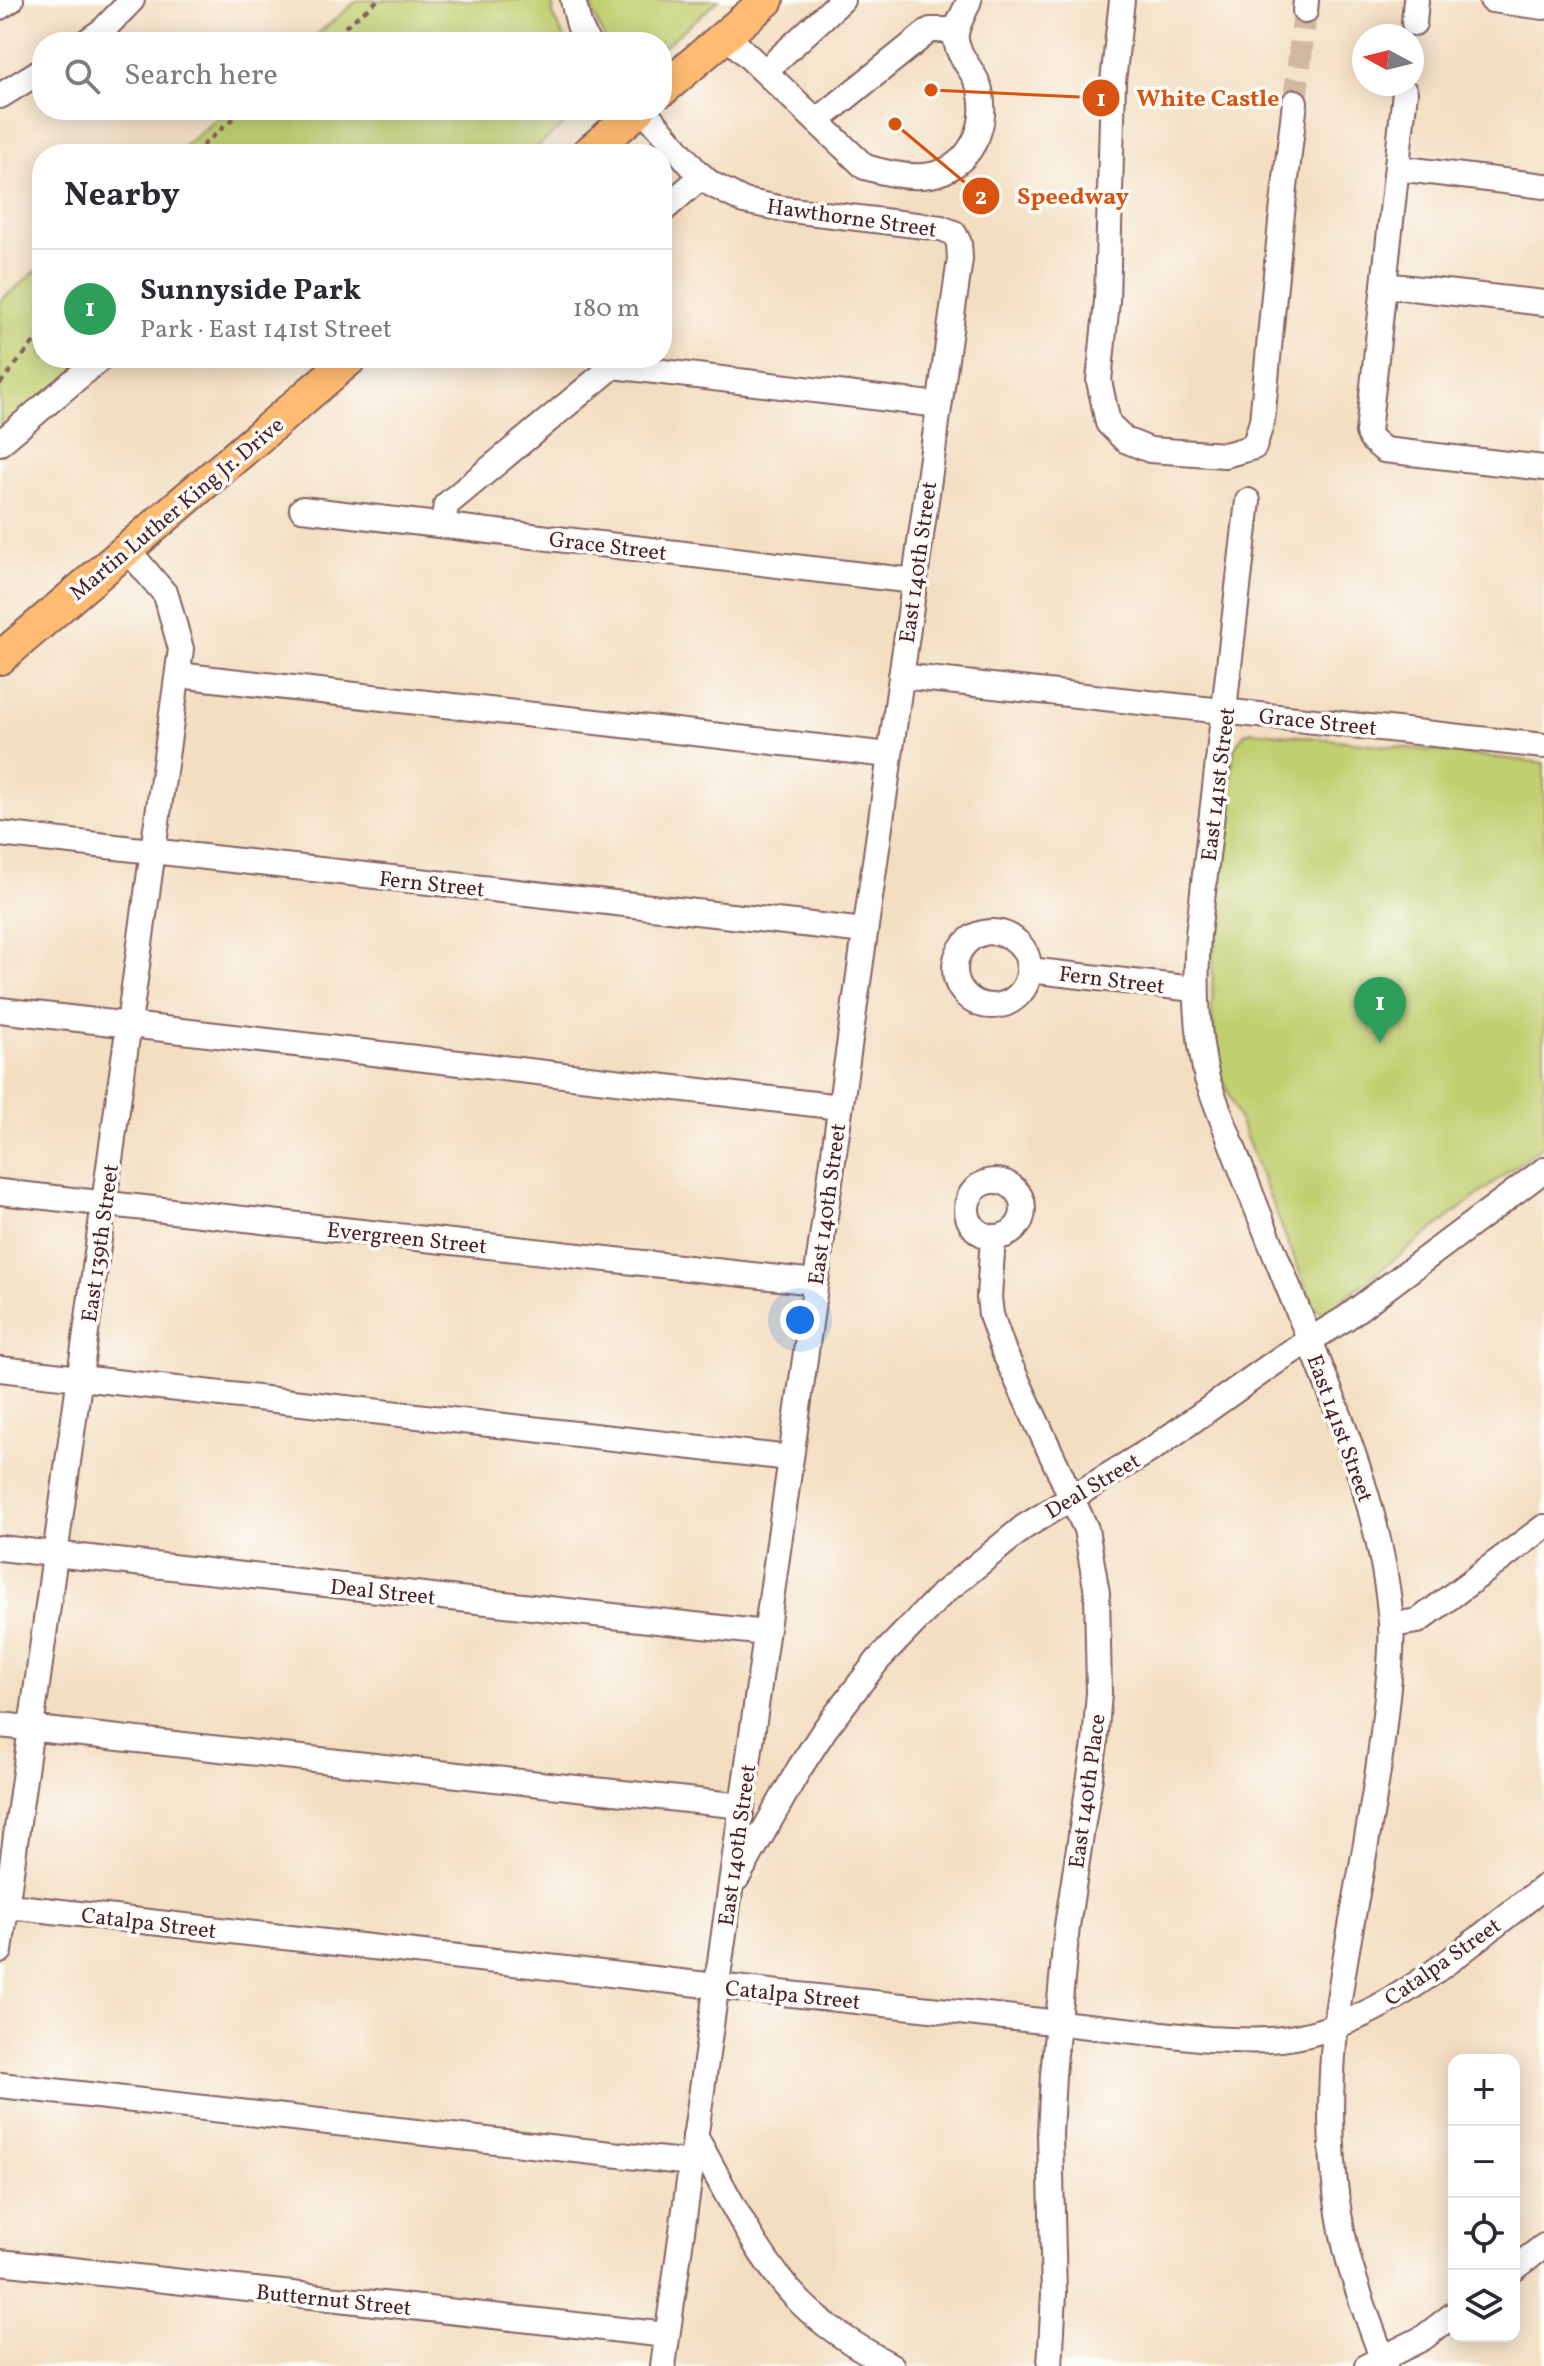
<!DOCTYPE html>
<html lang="en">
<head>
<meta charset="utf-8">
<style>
  :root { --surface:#fff; --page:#f7f7f7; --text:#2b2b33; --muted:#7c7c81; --line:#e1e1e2; --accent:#0b8043 }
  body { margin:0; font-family:Vollkorn,serif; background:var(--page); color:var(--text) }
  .controls { position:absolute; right:24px; bottom:24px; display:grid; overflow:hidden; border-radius:16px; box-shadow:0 4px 20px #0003 }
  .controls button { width:72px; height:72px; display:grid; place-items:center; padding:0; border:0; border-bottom:2px solid var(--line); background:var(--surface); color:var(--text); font:40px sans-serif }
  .compass { position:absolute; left:1352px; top:24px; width:72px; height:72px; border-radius:50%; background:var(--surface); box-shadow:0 4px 20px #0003; rotate:277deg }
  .you { position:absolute; left:800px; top:1320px; width:28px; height:28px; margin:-20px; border:6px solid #fff; border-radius:50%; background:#1a73e8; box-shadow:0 0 0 12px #1a73e833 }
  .badge { display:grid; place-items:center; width:52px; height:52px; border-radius:50%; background:var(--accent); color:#fff; font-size:26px; font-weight:700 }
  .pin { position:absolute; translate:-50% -66px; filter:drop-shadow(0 2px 4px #0008) }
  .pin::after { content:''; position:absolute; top:42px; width:28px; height:24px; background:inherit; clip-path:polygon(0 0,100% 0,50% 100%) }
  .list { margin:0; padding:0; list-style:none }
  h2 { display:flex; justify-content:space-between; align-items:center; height:104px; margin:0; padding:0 32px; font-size:34px }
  h2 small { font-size:26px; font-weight:400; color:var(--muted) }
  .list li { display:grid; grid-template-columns:52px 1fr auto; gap:24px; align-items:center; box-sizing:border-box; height:120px; padding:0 32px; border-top:2px solid var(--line) }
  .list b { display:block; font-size:30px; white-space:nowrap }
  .list p { margin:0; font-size:26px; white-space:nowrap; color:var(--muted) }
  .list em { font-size:26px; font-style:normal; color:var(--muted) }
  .icon { flex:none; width:44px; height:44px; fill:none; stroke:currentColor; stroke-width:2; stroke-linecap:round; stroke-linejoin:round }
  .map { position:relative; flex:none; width:1544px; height:2366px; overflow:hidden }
  .search { position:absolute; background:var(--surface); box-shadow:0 4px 20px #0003; left:32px; top:32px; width:640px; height:88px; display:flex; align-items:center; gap:20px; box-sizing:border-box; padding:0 28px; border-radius:32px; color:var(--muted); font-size:30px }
  .panel { position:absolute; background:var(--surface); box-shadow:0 4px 20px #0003; left:32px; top:144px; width:640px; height:224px; border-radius:32px }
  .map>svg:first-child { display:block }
</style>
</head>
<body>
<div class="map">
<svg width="1544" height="2366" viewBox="0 0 1544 2366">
  <rect width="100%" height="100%" fill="#fdfcf7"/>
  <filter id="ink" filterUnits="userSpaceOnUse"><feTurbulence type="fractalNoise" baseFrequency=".0125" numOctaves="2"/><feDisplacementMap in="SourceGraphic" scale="16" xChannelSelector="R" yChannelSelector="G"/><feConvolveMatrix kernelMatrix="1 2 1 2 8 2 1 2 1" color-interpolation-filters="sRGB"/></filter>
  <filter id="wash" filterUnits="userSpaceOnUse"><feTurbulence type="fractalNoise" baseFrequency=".006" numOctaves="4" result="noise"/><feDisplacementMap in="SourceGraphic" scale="32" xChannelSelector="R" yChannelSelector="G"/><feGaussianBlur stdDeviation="1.8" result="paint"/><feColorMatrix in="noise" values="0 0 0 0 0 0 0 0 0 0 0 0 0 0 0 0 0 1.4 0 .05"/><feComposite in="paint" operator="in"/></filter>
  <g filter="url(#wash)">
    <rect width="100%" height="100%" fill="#f3dec1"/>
    <!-- green -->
    <g fill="#c1cf70" stroke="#86774e" stroke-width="2">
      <path d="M358 0H553V17L567 42H308Z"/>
      <path d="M593 0H719L662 48V42H606L592 11Z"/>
      <path d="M227 110H581L529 154H175Z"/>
      <path d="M42 266V358H101L0 443V301Z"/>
      <path d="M1253 731 1544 763V1144L1325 1313 1314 1308 1220 1072 1212 1015 1213 959 1234 748 1245 733Z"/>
    </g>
  </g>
  <g filter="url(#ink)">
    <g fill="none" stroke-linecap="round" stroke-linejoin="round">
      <!-- minor-tunnel -->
      <path stroke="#d1b8a3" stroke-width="24" stroke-dasharray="24 12" stroke-linecap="butt" d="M1295 102 1305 11"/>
      <defs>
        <g id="minor">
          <path d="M573 0 579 25 587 42"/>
          <path d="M1122 0 1113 82 1107 301 1099 381 1108 423 1125 440 1150 450 1225 455 1254 447 1262 421 1281 222 1295 102"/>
          <path d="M1492 0 1544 7"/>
          <path d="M0 7 11 0"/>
          <path d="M1305 11 1306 0"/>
          <path d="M1414 23 1416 0"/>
          <path d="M726 35 865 167C885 173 910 179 931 175 970 167 989 127 980 90 976 72 958 58 956 40 954 27 965 13 969 0"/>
          <path d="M86 42 103 30 132 0"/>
          <path d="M765 71 842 0"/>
          <path d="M1405 92 1368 432 1371 439 1384 450 1544 468"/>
          <path d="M0 96 42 70"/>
          <path d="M644 110 696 171 711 184 744 201 783 209 941 228 954 233 959 243 960 259 663 2366"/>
          <path d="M817 121 930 30H956"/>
          <path d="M1397 168 1544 186"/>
          <path d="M662 211 702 176"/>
          <path d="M1384 285 1544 303"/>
          <path d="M613 366 939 405"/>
          <path d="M0 443 101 358"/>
          <path d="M1248 501 1198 935C1195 987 1196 1027 1207 1079 1238 1163 1271 1245 1305 1328 1343 1423 1383 1519 1391 1622 1393 1652 1388 1685 1385 1715 1376 1802 1357 1887 1343 1973 1327 2067 1325 2172 1350 2265 1360 2299 1373 2332 1385 2366"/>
          <path d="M302 509 914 581"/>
          <path d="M443 525 446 505 623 358"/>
          <path d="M178 675 889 755"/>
          <path d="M901 676 1544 746"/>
          <path d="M0 834 865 931"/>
          <circle cx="992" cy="969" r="37"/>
          <path d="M1029 970 1194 989"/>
          <path d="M0 1010 840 1107"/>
          <circle cx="995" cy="1209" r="28"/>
          <path d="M0 1192 815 1282"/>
          <path d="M993 1237 989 1297 991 1315 1004 1352 1086 1529 1097 1593 1099 1692 1095 1744 1067 1926 1053 2075 1050 2134 1054 2294 1050 2366"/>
          <path d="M0 1369 790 1458"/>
          <path d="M0 1548 766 1633"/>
          <path d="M1391 1625 1418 1621 1544 1527"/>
          <path d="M0 1725 742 1806"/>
          <path d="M737 1878 799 1769 825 1729 878 1660 942 1594 1024 1527 1155 1447 1281 1358 1346 1318 1544 1170"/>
          <path d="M0 1905 716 1986 1209 2039C1236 2040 1263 2042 1289 2038 1387 2023 1467 1945 1544 1887"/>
          <path d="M0 1951 181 649 166 595 128 550"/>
          <path d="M0 2085 691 2163"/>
          <path d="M695 2136C727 2192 755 2256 801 2303 827 2329 860 2349 892 2366"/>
          <path d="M0 2262 667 2335"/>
          <path d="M1514 2269 1544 2246"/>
          <path d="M1367 2366 1423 2338 1454 2314"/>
        </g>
        <g id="major">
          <path d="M662 90 767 0"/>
          <path d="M587 154 639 110"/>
          <path d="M0 658 351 358"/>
        </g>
      </defs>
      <!-- minor casing -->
      <use href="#minor" stroke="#856260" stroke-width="28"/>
      <!-- major casing -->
      <use href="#major" stroke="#856260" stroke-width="36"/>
      <!-- path -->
      <g stroke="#856260" stroke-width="4" stroke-dasharray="6 6" stroke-linecap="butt">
        <path d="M326 42 378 0"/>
        <path d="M193 154 243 110"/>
        <path d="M0 384 42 332"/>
      </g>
      <!-- minor -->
      <use href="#minor" stroke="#fff" stroke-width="24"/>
      <!-- major -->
      <use href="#major" stroke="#ffbb71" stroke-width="32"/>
    </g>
  </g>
  <g text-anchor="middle" stroke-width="7" stroke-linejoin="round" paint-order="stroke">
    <!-- street labels -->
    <g font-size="22" fill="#4a1f2b" stroke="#fdfcf7">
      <text transform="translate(852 217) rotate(8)" y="8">Hawthorne Street</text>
      <text transform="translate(176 508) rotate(-40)" y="8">Martin Luther King Jr. Drive</text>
      <text transform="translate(608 545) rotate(7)" y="8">Grace Street</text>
      <text transform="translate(917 562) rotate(-82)" y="8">East 140th Street</text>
      <text transform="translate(1318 721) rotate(6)" y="8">Grace Street</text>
      <text transform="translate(1217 784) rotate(-83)" y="8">East 141st Street</text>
      <text transform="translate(432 883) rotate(6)" y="8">Fern Street</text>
      <text transform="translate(1112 979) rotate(7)" y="8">Fern Street</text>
      <text transform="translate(826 1204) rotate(-82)" y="8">East 140th Street</text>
      <text transform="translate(407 1237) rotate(6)" y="8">Evergreen Street</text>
      <text transform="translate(99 1243) rotate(-82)" y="8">East 139th Street</text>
      <text transform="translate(1341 1428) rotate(70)" y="8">East 141st Street</text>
      <text transform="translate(1092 1485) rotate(-31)" y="8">Deal Street</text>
      <text transform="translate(383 1591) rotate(6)" y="8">Deal Street</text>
      <text transform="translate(1086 1791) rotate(-82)" y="8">East 140th Place</text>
      <text transform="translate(736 1845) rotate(-82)" y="8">East 140th Street</text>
      <text transform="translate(149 1922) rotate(7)" y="8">Catalpa Street</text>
      <text transform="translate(1442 1961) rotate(-35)" y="8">Catalpa Street</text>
      <text transform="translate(793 1994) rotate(6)" y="8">Catalpa Street</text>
      <text transform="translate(334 2299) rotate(6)" y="8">Butternut Street</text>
    </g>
  </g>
  <!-- callouts -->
  <path fill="none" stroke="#d8530f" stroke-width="3" d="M931 90L1101 98M895 124L981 196"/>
  <g fill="#d8530f" stroke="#fdfcf7" stroke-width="3">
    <circle cx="931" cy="90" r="8"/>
    <circle cx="895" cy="124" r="8"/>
    <circle cx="1101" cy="98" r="20"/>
    <circle cx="981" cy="196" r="20"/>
  </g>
  <g font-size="24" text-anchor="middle" font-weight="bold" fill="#fff">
    <text x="1101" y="106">1</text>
    <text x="981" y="204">2</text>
  </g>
  <g font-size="24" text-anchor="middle" font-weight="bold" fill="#d8530f" stroke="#fdfcf7" stroke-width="7" stroke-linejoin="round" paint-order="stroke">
    <text x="1208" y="106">White Castle</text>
    <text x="1073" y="204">Speedway</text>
  </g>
</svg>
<div class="controls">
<button>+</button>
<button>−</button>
<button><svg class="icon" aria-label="locate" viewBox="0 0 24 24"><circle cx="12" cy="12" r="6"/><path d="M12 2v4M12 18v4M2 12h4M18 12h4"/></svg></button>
<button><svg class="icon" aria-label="layers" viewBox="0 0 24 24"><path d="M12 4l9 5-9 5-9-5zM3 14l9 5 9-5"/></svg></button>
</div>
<svg class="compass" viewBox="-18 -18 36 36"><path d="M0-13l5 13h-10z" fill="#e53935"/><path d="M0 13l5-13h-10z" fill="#7c7c81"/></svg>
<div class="you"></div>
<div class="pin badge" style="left:1380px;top:1043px;background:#2e9e5b">1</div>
<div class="search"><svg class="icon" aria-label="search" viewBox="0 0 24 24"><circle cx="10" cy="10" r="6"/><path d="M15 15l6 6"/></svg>Search here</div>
<section class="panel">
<h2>Nearby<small></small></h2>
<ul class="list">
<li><span class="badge" style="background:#2e9e5b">1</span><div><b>Sunnyside Park</b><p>Park · East 141st Street</p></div><em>180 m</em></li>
</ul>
</section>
</div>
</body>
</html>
